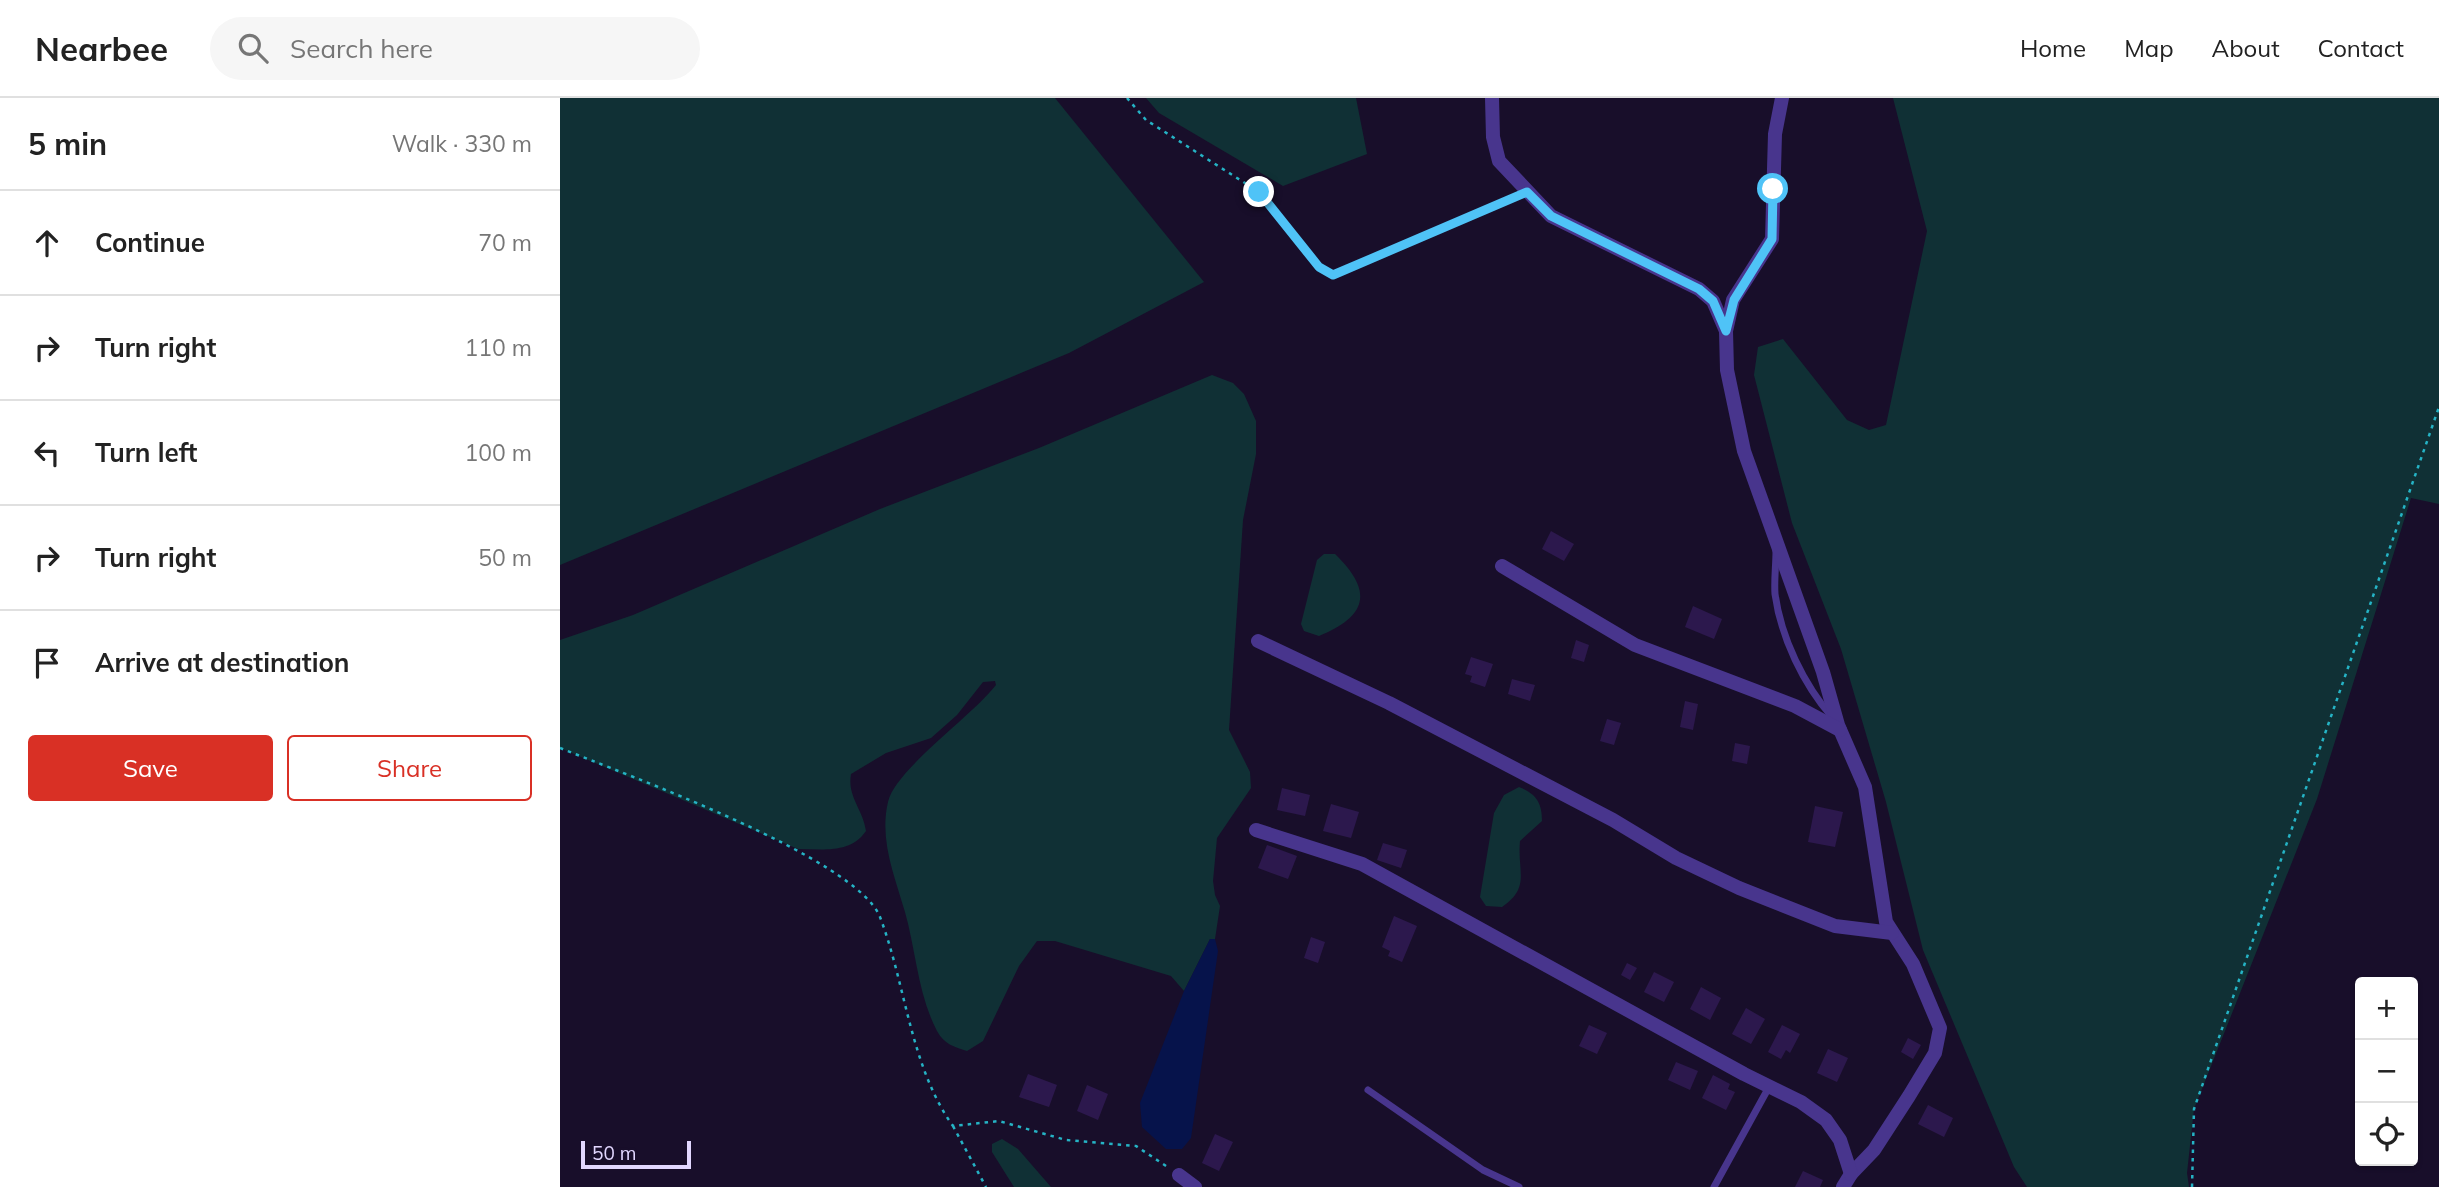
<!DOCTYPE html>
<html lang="en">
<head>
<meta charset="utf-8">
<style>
  :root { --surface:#fff; --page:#f6f6f6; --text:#222; --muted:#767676; --line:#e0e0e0; --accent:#d93025 }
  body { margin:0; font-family:Mulish,sans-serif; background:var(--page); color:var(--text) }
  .controls { position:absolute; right:21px; bottom:21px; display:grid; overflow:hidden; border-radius:7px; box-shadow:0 2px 5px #0004 }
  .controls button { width:63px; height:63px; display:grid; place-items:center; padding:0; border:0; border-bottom:2px solid var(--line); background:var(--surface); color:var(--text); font:35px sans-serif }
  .scale { position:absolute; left:21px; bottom:18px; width:110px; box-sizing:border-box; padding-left:7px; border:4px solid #e2d7ff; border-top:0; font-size:19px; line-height:24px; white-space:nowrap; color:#e2d7ff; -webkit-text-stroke:5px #180e2a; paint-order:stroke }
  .stop { position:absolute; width:21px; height:21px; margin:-16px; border:5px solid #4fc3f7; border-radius:50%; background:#fff }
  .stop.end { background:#4fc3f7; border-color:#fff; box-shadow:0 2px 7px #0008 }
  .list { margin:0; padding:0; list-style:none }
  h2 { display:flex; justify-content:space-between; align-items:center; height:91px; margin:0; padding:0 28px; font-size:30px }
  h2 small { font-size:23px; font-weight:400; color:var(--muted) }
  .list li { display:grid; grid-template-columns:46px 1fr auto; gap:21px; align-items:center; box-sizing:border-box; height:105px; padding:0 28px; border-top:2px solid var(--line) }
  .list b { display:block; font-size:26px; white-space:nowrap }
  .list em { font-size:23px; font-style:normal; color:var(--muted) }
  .actions { display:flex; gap:14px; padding:21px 28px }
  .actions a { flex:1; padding:16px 0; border:2px solid var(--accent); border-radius:7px; text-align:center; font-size:24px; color:var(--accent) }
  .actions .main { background:var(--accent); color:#fff }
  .icon { flex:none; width:38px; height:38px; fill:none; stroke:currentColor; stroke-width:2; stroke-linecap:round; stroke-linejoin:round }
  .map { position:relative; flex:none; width:1879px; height:1089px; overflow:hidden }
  header { display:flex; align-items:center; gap:42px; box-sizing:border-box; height:98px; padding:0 35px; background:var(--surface); border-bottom:2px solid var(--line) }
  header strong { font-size:33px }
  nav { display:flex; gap:38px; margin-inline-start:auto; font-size:24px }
  .search { width:490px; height:63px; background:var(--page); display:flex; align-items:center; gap:18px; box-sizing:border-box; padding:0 24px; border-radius:38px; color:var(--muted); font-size:26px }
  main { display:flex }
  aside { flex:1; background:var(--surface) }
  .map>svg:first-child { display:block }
</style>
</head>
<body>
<header>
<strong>Nearbee</strong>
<div class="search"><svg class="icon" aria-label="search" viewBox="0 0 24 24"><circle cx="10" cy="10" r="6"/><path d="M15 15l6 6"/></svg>Search here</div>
<nav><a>Home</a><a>Map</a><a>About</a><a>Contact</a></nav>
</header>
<main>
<aside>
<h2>5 min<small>Walk · 330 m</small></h2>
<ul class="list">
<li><svg class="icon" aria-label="ahead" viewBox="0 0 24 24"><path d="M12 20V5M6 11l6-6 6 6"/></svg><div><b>Continue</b></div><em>70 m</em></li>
<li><svg class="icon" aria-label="right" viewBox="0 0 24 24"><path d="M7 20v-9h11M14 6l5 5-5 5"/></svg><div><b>Turn right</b></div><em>110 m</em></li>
<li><svg class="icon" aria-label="left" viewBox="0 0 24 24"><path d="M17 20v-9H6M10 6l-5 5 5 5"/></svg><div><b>Turn left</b></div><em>100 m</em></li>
<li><svg class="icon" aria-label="right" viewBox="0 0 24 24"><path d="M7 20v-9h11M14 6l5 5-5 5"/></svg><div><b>Turn right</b></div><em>50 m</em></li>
<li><svg class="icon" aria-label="arrive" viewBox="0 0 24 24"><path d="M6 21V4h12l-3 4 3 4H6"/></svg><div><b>Arrive at destination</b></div></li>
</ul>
<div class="actions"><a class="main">Save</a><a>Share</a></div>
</aside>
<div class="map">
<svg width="1879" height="1089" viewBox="0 0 1879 1089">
  <rect width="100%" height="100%" fill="#180e2a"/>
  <!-- green -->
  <g fill="#103035">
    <path d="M0 0H495L644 184 509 255 0 467Z"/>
    <path d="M586 0H796L807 56 723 88 599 15Z"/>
    <path d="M1333 0H1879V406L1851 400 1757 701 1634 1011 1627 1075 1629 1089H1467L1454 1069 1363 852 1326 704 1281 551 1232 425 1194 277 1198 249 1223 241 1287 322 1309 332 1326 327 1367 133Z"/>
    <path d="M652 277 673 285 684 296 696 323V356L683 422 669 632 690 674 691 690 657 740 653 783 655 797 660 808 655 841H650L624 893 611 878 495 843H477L459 868 423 943 407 953C394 949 384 946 377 933 358 897 356 853 345 814 335 779 319 742 328 704 335 672 411 619 436 587L435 583 423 584 397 617 371 640 326 655 291 676C287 699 303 711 306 733 290 756 263 751 238 751L0 650V542L73 517 320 411 479 350Z"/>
    <path d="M764 456H775C814 494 807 518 759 538L744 533 741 526 757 462Z"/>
    <path d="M959 689C976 696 982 704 982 723L960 743C957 774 971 789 942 809L926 808 920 799 934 715 944 697Z"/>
    <path d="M442 1041 458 1051 491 1089H454L432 1054V1046Z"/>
  </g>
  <!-- water -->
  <path fill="#06134b" d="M650 841H655L658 853 631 1040 622 1051H606L582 1029 580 1005 624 893Z"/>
  <!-- building -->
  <g fill="#2c184d">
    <path d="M991 433 1014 446 1004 463 982 451Z"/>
    <path d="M1133 508 1162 521 1154 541 1125 529Z"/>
    <path d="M1016 542 1029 547 1024 564 1011 560Z"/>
    <path d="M911 559 933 566 925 589 910 584 912 578 905 576Z"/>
    <path d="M952 581 975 587 970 603 948 596Z"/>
    <path d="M1125 603 1138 606 1133 632 1120 629Z"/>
    <path d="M1047 621 1061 625 1054 647 1040 643Z"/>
    <path d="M1175 645 1190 648 1187 666 1172 663Z"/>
    <path d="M722 690 750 697 745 718 717 712Z"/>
    <path d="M771 706 799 714 791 740 763 733Z"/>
    <path d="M1255 708 1283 714 1275 749 1248 744Z"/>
    <path d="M823 745 847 752 841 770 817 762Z"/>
    <path d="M707 747 737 758 728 781 698 770Z"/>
    <path d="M834 818 857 828 842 864 828 858 830 853 822 849Z"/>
    <path d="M751 839 765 844 758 865 744 860Z"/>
    <path d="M1067 865 1077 870 1070 882 1061 877Z"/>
    <path d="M1094 874 1114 884 1104 904 1084 894Z"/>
    <path d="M1141 889 1161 900 1150 922 1130 911Z"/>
    <path d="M1186 910 1205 921 1191 946 1172 936Z"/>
    <path d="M1029 927 1047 935 1037 956 1019 948Z"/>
    <path d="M1222 927 1240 936 1230 955 1226 952 1221 961 1208 954Z"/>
    <path d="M1348 940 1361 947 1353 961 1341 954Z"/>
    <path d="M1268 951 1288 960 1277 984 1257 975Z"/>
    <path d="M1116 964 1138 973 1130 992 1108 982Z"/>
    <path d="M468 976 497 987 489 1009 459 999Z"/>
    <path d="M1153 977 1170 986 1168 991 1175 994 1166 1012 1142 1000Z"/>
    <path d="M527 987 548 996 538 1022 517 1013Z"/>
    <path d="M1368 1007 1393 1020 1384 1039 1358 1026Z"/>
    <path d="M655 1036 673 1044 659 1073 642 1065Z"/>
    <path d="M1243 1073 1263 1082 1260 1089H1235Z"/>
  </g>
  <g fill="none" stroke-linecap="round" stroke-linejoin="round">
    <!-- path -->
    <g stroke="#25b3c5" stroke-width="2.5" stroke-dasharray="3.5 5" stroke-linecap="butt">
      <path d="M567 0 586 22 699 94 759 169 773 177 954 99"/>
      <path d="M0 650C64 676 297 760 320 819 346 887 350 968 393 1028L439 1023 506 1042 576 1048 609 1070"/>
      <path d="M393 1028 426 1089"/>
      <path d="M1632 1089 1634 1011 1879 309"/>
    </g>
    <!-- service -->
    <g stroke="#48358d" stroke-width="7">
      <path d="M1216 453C1216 467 1214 482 1215 496 1221 540 1244 587 1272 619"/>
      <path d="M808 992 923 1072 959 1089"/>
      <path d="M1154 1089 1209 989"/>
    </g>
    <!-- minor -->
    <g stroke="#48358d" stroke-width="14">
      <path d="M932 0 933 39 939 63 991 118 1139 191 1153 203 1166 233"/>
      <path d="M1222 0 1215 36 1212 141 1173 202 1166 233 1167 272 1184 353 1263 574 1278 627 1305 689 1326 824 1353 866 1380 930 1375 955 1349 998 1314 1052 1291 1076 1283 1089"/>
      <path d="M942 468 1075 547 1235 608 1280 632"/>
      <path d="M698 543 829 605 1053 722 1116 760 1179 790 1275 828 1332 835"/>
      <path d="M696 732 802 766 1184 976 1241 1004 1266 1022 1280 1042 1291 1076"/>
      <path d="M619 1077 635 1089"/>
    </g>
  </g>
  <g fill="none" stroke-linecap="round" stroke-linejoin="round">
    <!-- route -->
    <path stroke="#4fc3f7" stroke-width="9" d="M699 94 759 169 773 177 967 94 991 118 1139 191 1153 203 1166 233 1174 202 1212 141 1213 91"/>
  </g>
</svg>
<div class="controls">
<button>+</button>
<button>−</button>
<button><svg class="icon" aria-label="locate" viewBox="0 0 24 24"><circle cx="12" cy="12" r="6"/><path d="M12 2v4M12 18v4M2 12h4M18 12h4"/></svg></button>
</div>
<div class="scale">50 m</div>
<div class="stop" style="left:1213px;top:91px"></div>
<div class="stop end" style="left:699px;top:94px"></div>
</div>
</main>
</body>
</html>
